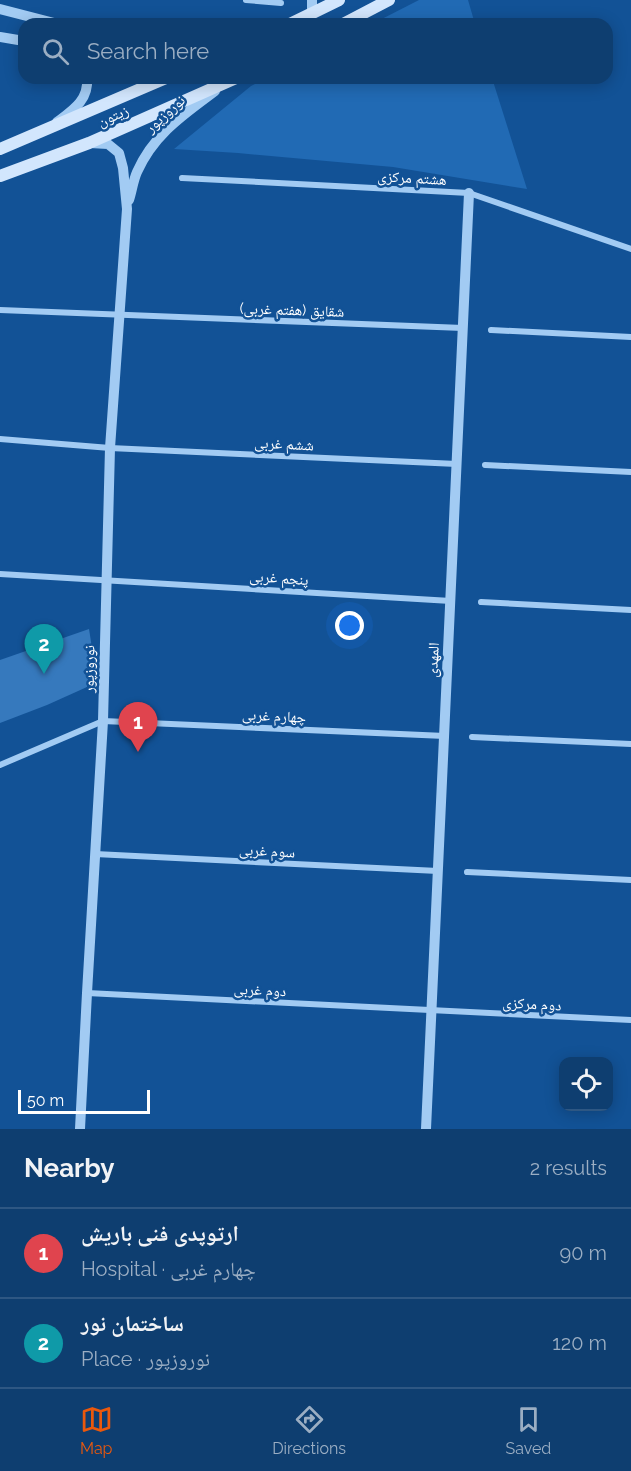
<!DOCTYPE html>
<html lang="en">
<head>
<meta charset="utf-8">
<style>
  :root { --surface:#0e3e70; --page:#1c4978; --text:#f1f3f6; --muted:#9baec3; --line:#2e5783; --accent:#ea580c }
  body { margin:0; font-family:Raleway,"Noto Naskh Arabic",sans-serif; background:var(--page); color:var(--text) }
  .controls { position:absolute; right:18px; bottom:18px; display:grid; overflow:hidden; border-radius:12px; box-shadow:0 3px 15px #0003 }
  .controls button { width:54px; height:54px; display:grid; place-items:center; padding:0; border:0; border-bottom:2px solid var(--line); background:var(--surface); color:var(--text); font:30px sans-serif }
  .scale { position:absolute; left:18px; bottom:15px; width:132px; box-sizing:border-box; padding-left:6px; border:3px solid #fff; border-top:0; font-size:16px; line-height:21px; white-space:nowrap; color:#fff; -webkit-text-stroke:4px #125296; paint-order:stroke }
  .you { position:absolute; left:350px; top:626px; width:21px; height:21px; margin:-15px; border:4px solid #fff; border-radius:50%; background:#1a73e8; box-shadow:0 0 0 9px #1a73e833 }
  .badge { display:grid; place-items:center; width:39px; height:39px; border-radius:50%; background:var(--accent); color:#fff; font-size:20px; font-weight:700 }
  .pin { position:absolute; translate:-50% -50px; filter:drop-shadow(0 2px 3px #0008) }
  .pin::after { content:''; position:absolute; top:32px; width:21px; height:18px; background:inherit; clip-path:polygon(0 0,100% 0,50% 100%) }
  .list { margin:0; padding:0; list-style:none }
  h2 { display:flex; justify-content:space-between; align-items:center; height:78px; margin:0; padding:0 24px; font-size:26px }
  h2 small { font-size:20px; font-weight:400; color:var(--muted) }
  .list li { display:grid; grid-template-columns:39px 1fr auto; gap:18px; align-items:center; box-sizing:border-box; height:90px; padding:0 24px; border-top:2px solid var(--line) }
  .list b { display:block; font-size:22px; white-space:nowrap }
  .list p { margin:0; font-size:20px; white-space:nowrap; color:var(--muted) }
  .list em { font-size:20px; font-style:normal; color:var(--muted) }
  .icon { flex:none; width:33px; height:33px; fill:none; stroke:currentColor; stroke-width:2; stroke-linecap:round; stroke-linejoin:round }
  .map { position:relative; flex:none; width:631px; height:1129px; overflow:hidden }
  .search { position:absolute; background:var(--surface); box-shadow:0 3px 15px #0003; left:18px; right:18px; top:18px; height:66px; display:flex; align-items:center; gap:15px; box-sizing:border-box; padding:0 21px; border-radius:18px; color:var(--muted); font-size:22px }
  .sheet { height:258px; background:var(--surface) }
  nav { display:flex; justify-content:space-around; align-items:center; box-sizing:border-box; height:84px; border-top:2px solid var(--line); background:var(--surface); font-size:16px; color:var(--muted) }
  nav a { display:grid; justify-items:center; gap:3px }
  nav .on { color:var(--accent) }
  .map>svg:first-child { display:block }
</style>
</head>
<body>
<div class="map">
<svg width="631" height="1129" viewBox="0 0 631 1129">
  <rect width="100%" height="100%" fill="#125296"/>
  <!-- green -->
  <g fill="#216ab4">
    <path d="M419 0H468L475 24H372Z"/>
    <path d="M267 78H492L527 189 393 167 238 153 174 149 251 86Z"/>
  </g>
  <!-- building -->
  <path fill="#3679bd" d="M89 629 92 648 87 687 47 705 0 723V660Z"/>
  <g fill="none" stroke-linecap="round" stroke-linejoin="round">
    <!-- minor -->
    <g stroke="#a2cbf3" stroke-width="6">
      <path d="M246 0 281 3"/>
      <path d="M182 178 469 193 631 249"/>
      <path d="M0 310 463 328"/>
      <path d="M491 330 631 337"/>
      <path d="M0 439 110 448 457 464"/>
      <path d="M485 465 631 472"/>
      <path d="M0 574 451 601"/>
      <path d="M481 602 631 610"/>
      <path d="M472 737 631 744"/>
      <path d="M0 765 103 721 445 736"/>
      <path d="M95 854 438 871"/>
      <path d="M467 872 631 880"/>
      <path d="M87 993 631 1020"/>
    </g>
    <!-- tertiary -->
    <g stroke="#a2cbf3" stroke-width="10">
      <path d="M0 9 58 24"/>
      <path d="M312 14V0"/>
      <path d="M0 37 24 41"/>
      <path d="M57 122C73 110 89 100 87 78"/>
      <path d="M129 200C132 191 133 181 137 172 154 134 183 115 215 91"/>
      <path d="M80 1129 87 993 103 721 110 448 127 209 123 168 119 153 108 144 90 143"/>
      <path d="M426 1129 469 193"/>
    </g>
    <!-- secondary -->
    <g stroke="#d2e6fd" stroke-width="12">
      <path d="M290 24 339 0"/>
      <path d="M343 24 389 0"/>
      <path d="M0 149 166 78"/>
      <path d="M0 176 89 143 236 78"/>
    </g>
  </g>
  <g text-anchor="middle" stroke-width="5" stroke-linejoin="round" paint-order="stroke">
    <!-- street labels -->
    <g font-size="15" fill="#fff" stroke="#125296">
      <text transform="translate(165 114) rotate(-42)" y="5">نوروزپور</text>
      <text transform="translate(113 116) rotate(-24)" y="5">زیتون</text>
      <text transform="translate(412 178) rotate(3)" y="5">هشتم مرکزی</text>
      <text transform="translate(292 310) rotate(2)" y="5">شقایق (هفتم غربی)</text>
      <text transform="translate(284 444) rotate(3)" y="5">ششم غربی</text>
      <text transform="translate(279 578) rotate(4)" y="5">پنجم غربی</text>
      <text transform="translate(433 660) rotate(-87)" y="5">المهدی</text>
      <text transform="translate(89 669) rotate(-89)" y="5">نوروزپور</text>
      <text transform="translate(274 716) rotate(3)" y="5">چهارم غربی</text>
      <text transform="translate(267 851) rotate(3)" y="5">سوم غربی</text>
      <text transform="translate(260 990) rotate(3)" y="5">دوم غربی</text>
      <text transform="translate(532 1004) rotate(3)" y="5">دوم مرکزی</text>
    </g>
  </g>
</svg>
<div class="controls">
<button><svg class="icon" aria-label="locate" viewBox="0 0 24 24"><circle cx="12" cy="12" r="6"/><path d="M12 2v4M12 18v4M2 12h4M18 12h4"/></svg></button>
</div>
<div class="scale">50 m</div>
<div class="you"></div>
<div class="pin badge" style="left:138px;top:752px;background:#e0444e">1</div>
<div class="pin badge" style="left:44px;top:674px;background:#0f9aa8">2</div>
<div class="search"><svg class="icon" aria-label="search" viewBox="0 0 24 24"><circle cx="10" cy="10" r="6"/><path d="M15 15l6 6"/></svg>Search here</div>
</div>
<section class="sheet">
<h2>Nearby<small>2 results</small></h2>
<ul class="list">
<li><span class="badge" style="background:#e0444e">1</span><div><b>ارتوپدی فنی باریش</b><p>Hospital · چهارم غربی</p></div><em>90 m</em></li>
<li><span class="badge" style="background:#0f9aa8">2</span><div><b>ساختمان نور</b><p>Place · نوروزپور</p></div><em>120 m</em></li>
</ul>
</section>
<nav>
<a class="on"><svg class="icon" aria-label="map" viewBox="0 0 24 24"><path d="M3 6l6-2 6 2 6-2v14l-6 2-6-2-6 2zM9 4v14M15 6v14"/></svg>Map</a>
<a><svg class="icon" aria-label="directions" viewBox="0 0 24 24"><path d="M12 3l9 9-9 9-9-9zM9 14v-3h6M13 9l2 2-2 2"/></svg>Directions</a>
<a><svg class="icon" aria-label="saved" viewBox="0 0 24 24"><path d="M7 4h10v16l-5-4-5 4z"/></svg>Saved</a>
</nav>
</body>
</html>
